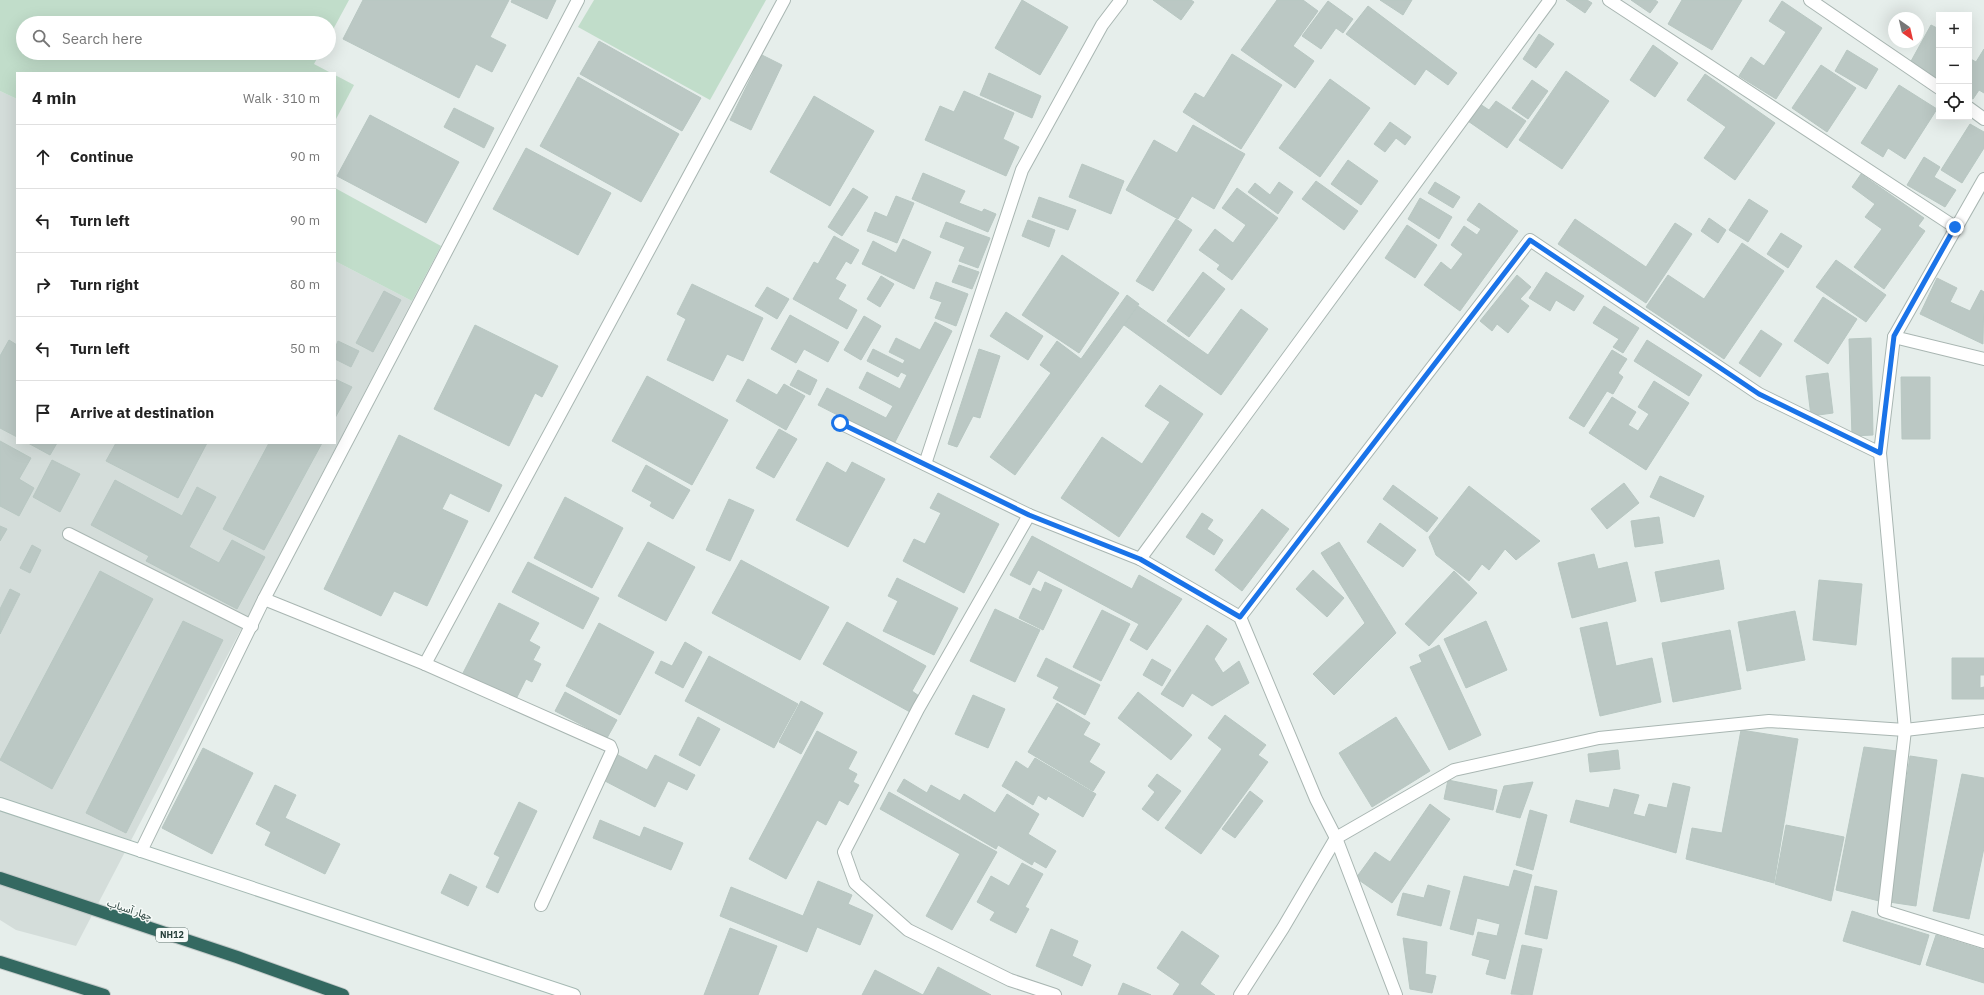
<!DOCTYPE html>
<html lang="en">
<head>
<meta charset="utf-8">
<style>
  :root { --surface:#fff; --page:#f2f2f2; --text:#222; --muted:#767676; --line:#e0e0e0 }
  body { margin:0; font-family:"IBM Plex Sans","Noto Sans Arabic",sans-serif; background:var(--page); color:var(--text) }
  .controls { position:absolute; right:12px; top:12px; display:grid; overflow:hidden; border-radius:0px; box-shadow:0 4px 16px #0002 }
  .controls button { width:36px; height:36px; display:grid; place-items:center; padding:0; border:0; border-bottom:1px solid var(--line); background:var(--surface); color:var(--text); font:20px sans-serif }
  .compass { position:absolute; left:1888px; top:12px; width:36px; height:36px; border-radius:50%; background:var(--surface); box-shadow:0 4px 16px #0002; rotate:146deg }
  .stop { position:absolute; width:12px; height:12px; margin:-9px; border:3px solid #1a73e8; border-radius:50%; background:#fff }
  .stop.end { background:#1a73e8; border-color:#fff; box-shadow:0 1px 4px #0008 }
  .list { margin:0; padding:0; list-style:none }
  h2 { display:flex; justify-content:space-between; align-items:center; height:52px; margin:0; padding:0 16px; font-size:17px }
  h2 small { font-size:13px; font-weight:400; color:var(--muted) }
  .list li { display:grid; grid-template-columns:26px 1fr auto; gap:12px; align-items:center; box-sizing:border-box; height:64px; padding:0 16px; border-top:1px solid var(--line) }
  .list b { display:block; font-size:15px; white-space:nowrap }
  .list em { font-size:13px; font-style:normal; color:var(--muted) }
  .icon { flex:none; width:22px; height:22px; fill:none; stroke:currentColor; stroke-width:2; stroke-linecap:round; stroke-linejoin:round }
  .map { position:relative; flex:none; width:1984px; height:995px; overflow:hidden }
  .search { position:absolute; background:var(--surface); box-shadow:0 4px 16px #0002; left:16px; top:16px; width:320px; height:44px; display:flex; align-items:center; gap:10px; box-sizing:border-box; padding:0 14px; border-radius:22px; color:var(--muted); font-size:15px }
  .panel { position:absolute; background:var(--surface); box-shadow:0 4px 16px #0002; left:16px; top:72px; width:320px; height:372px; border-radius:0px }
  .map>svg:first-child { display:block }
</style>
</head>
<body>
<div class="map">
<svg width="1984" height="995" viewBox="0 0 1984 995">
  <rect width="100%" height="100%" fill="#e6eeeb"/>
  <!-- built -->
  <path fill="#d4ddda" d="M0 91 17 99V443H335V261L412 301 76 946 16 930 0 920Z"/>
  <!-- green -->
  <g fill="#c1ddca">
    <path d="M0 0H349L329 37V23H23V53H320L314 64 331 73H17V99L0 91Z"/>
    <path d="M594 0H766L710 100 578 27Z"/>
    <path d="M335 75 354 85 335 121Z"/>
    <path d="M335 188 441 246 412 301 335 261Z"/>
  </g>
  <!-- building -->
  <g fill="#bbc8c4" stroke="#b8c7c2">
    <path d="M363 0H509L490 37 506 45 492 72 476 64 459 98 343 39Z"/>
    <path d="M512 0H556L547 19 511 2Z"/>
    <path d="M1022 0 1068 27 1040 75 995 48Z"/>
    <path d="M1153 0H1191L1194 2 1181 20Z"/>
    <path d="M1277 0H1303L1318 11 1293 46 1314 61 1295 88 1241 50Z"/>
    <path d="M1380 0H1412L1403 15Z"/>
    <path d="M1566 0H1587L1592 3 1585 13Z"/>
    <path d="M1631 0H1655L1658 2 1650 13Z"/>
    <path d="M1682 0H1742L1712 50 1668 24Z"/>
    <path d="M1328 1 1353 19 1343 33 1336 28 1321 49 1302 36Z"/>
    <path d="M1782 1 1822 28 1776 99 1739 76 1751 57 1764 66 1786 32 1769 21Z"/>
    <path d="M1368 6 1457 73 1448 85 1426 69 1415 85 1346 34Z"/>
    <path d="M1931 25 1939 29V79L1910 63Z"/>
    <path d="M1539 34 1554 44 1536 68 1523 59Z"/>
    <path d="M599 41 701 98 682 131 580 74Z"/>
    <path d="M1653 45 1678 63 1655 97 1630 80Z"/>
    <path d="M1984 49V93L1979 90 1973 99 1969 97V58L1976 62Z"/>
    <path d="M1847 50 1878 69 1866 89 1835 71Z"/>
    <path d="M1232 54 1282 85 1241 149 1183 112 1195 93 1204 98Z"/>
    <path d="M762 55 782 65 751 130 730 120Z"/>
    <path d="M1821 65 1856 88 1827 132 1792 108Z"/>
    <path d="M1566 71 1609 101 1562 169 1519 140Z"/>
    <path d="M989 73 1041 96 1032 118 980 95Z"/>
    <path d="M1705 74 1775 123 1735 180 1704 158 1726 127 1687 100Z"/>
    <path d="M578 77 679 134 641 202 540 146Z"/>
    <path d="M1330 79 1370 108 1320 177 1279 148Z"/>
    <path d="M1532 80 1548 91 1528 119 1512 108Z"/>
    <path d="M1899 85 1937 109 1905 159 1888 148 1883 157 1861 143Z"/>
    <path d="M964 91 1014 113 1003 139 1019 147 1006 176 925 140 940 106 954 112Z"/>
    <path d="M814 96 874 131 830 206 770 172Z"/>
    <path d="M1496 101 1526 121 1507 148 1465 119 1477 102 1489 110Z"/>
    <path d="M454 108 494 128 484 148 444 127Z"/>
    <path d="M370 115 459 162 426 223 337 176Z"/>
    <path d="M1390 122 1411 137 1405 145 1396 138 1385 152 1374 144Z"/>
    <path d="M1970 124 1984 132V148L1962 183 1941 170Z"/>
    <path d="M1193 125 1245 154 1214 209 1192 196 1178 219 1126 190 1154 140 1177 153Z"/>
    <path d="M526 148 611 193 578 255 493 209Z"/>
    <path d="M1924 157 1940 167 1934 177 1956 190 1945 207 1907 185Z"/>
    <path d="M1348 160 1378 181 1361 205 1331 184Z"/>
    <path d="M1082 164 1124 181 1111 214 1069 197Z"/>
    <path d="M923 173 965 191 959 203 982 212 984 209 996 214 988 232 912 199Z"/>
    <path d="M1861 174 1924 218 1918 226 1925 231 1884 289 1854 267 1882 229 1865 217 1875 204 1852 187Z"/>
    <path d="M1316 181 1358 211 1344 230 1302 199Z"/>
    <path d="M1279 182 1293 192 1278 214 1248 192 1255 183 1270 195Z"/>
    <path d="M1435 182 1460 197 1453 208 1428 193Z"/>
    <path d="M853 188 868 197 842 236 828 227Z"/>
    <path d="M1237 188 1278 218 1232 280 1217 269 1220 265 1199 250 1215 229 1233 243 1246 225 1222 208Z"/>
    <path d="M896 196 914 203 897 243 867 231 875 212 887 217Z"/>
    <path d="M1039 197 1076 210 1068 230 1032 217Z"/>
    <path d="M1420 198 1452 217 1439 239 1408 219Z"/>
    <path d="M1749 199 1768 211 1748 242 1729 230Z"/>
    <path d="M1479 203 1518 231 1460 311 1424 285 1441 262 1451 270 1463 254 1451 245 1464 226 1477 235 1481 229 1467 220Z"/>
    <path d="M1709 218 1726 230 1718 243 1701 231Z"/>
    <path d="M1176 219 1192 230 1153 291 1136 281Z"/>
    <path d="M1575 219 1646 267 1675 223 1692 234 1646 303 1558 244Z"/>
    <path d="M1028 220 1055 230 1049 247 1022 236Z"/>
    <path d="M946 222 990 238 978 268 959 261 965 247 940 237Z"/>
    <path d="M1407 225 1437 245 1415 278 1385 258Z"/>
    <path d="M1781 233 1802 246 1788 268 1767 254Z"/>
    <path d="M834 236 859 250 851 264 846 261 835 279 846 285 838 299 857 310 847 329 793 299 814 262 818 264Z"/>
    <path d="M903 239 931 252 914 289 862 264 873 241 896 253Z"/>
    <path d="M1742 243 1784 271 1724 359 1646 307 1668 275 1704 299Z"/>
    <path d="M1062 255 1119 293 1079 353 1022 315Z"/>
    <path d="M1836 260 1886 295 1866 322 1816 287Z"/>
    <path d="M959 265 979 272 972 289 952 282Z"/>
    <path d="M1203 272 1225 289 1189 337 1167 321Z"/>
    <path d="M1546 272 1584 296 1574 311 1556 300 1550 311 1529 298Z"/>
    <path d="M1517 275 1531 287 1520 299 1529 306 1508 333 1497 324 1492 331 1480 321Z"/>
    <path d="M881 276 894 284 880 307 867 299Z"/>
    <path d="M1937 278 1957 288 1950 302 1970 311 1981 290 1984 292 1983 344 1920 314Z"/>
    <path d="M936 282 968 294 956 326 935 318 942 302 930 298Z"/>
    <path d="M692 284 763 318 743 361 727 354 713 381 667 360 686 319 677 314Z"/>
    <path d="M767 287 789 299 777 319 755 306Z"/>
    <path d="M384 291 401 300 373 352 356 343Z"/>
    <path d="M1127 295 1139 304 1015 475 990 457 1051 373 1040 365 1057 341 1081 359Z"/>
    <path d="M1823 297 1857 319 1828 364 1794 341Z"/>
    <path d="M1138 306 1208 355 1241 309 1268 329 1221 395 1124 325Z"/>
    <path d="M1604 306 1639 328 1623 353 1613 347 1619 339 1593 323Z"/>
    <path d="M1006 312 1043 336 1028 360 990 336Z"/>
    <path d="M790 315 839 342 828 362 804 349 796 363 771 349Z"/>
    <path d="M864 316 881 326 861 360 844 350Z"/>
    <path d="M935 322 952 331 894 444 818 405 827 388 886 418 893 406 859 388 867 372 900 389 907 375 901 372 898 377 867 361 873 349 903 364 905 360 889 352 896 338 920 350Z"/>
    <path d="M475 325 558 366 542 397 535 393 509 446 434 409Z"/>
    <path d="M1761 330 1782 344 1760 377 1739 363Z"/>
    <path d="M1871 338 1873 435 1852 436 1849 339Z"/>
    <path d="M9 340 17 345V437L0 428V356Z"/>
    <path d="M1647 340 1702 375 1689 396 1634 361Z"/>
    <path d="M338 341 359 351 351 367 335 359V348Z"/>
    <path d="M979 349 1000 356 980 418 973 416 957 447 948 444Z"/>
    <path d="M1612 350 1627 359 1618 373 1623 377 1613 394 1607 391 1584 427 1569 418Z"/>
    <path d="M798 370 817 380 810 395 790 385Z"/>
    <path d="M1828 373 1833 413 1811 416 1806 376Z"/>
    <path d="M647 376 728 420 692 485 612 441Z"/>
    <path d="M1901 377H1930V439H1902Z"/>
    <path d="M335 379 352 387 335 418Z"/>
    <path d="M748 379 777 395 784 384 805 396 786 430 736 401Z"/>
    <path d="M1654 381 1689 403 1646 470 1589 433 1612 397 1636 412 1628 425 1638 431 1649 414 1638 407Z"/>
    <path d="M1160 385 1203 414 1119 537 1061 498 1102 437 1142 464 1170 422 1145 406Z"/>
    <path d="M779 429 797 439 774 478 756 468Z"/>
    <path d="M399 435 502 485 489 512 450 493 442 509 468 521 427 606 394 591 381 616 324 589Z"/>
    <path d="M0 441 31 458 19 479 34 488 19 516 0 506Z"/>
    <path d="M28 443H57L50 455Z"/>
    <path d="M116 443H207L178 498 106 461Z"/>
    <path d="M269 443H322L264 550 223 529Z"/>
    <path d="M52 460 80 474 60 512 33 497Z"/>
    <path d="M827 462 846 473 852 462 885 479 848 547 796 520Z"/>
    <path d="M646 465 690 490 673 519 650 506 652 502 632 491Z"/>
    <path d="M1660 476 1704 496 1694 517 1650 497Z"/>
    <path d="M115 480 182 516 197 487 216 497 189 547 219 563 232 540 265 557 237 609 146 561 149 556 91 525Z"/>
    <path d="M1624 483 1639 503 1607 529 1591 509Z"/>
    <path d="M1393 485 1438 518 1427 532 1383 499Z"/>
    <path d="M1469 486 1540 541 1516 560 1505 549 1489 570 1482 564 1469 581 1436 555 1429 537Z"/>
    <path d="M938 493 999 524 964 593 903 561 914 539 925 544 941 513 930 508Z"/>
    <path d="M565 497 623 528 592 588 534 558Z"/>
    <path d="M729 499 754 510 730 561 706 550Z"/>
    <path d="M1262 509 1289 529 1242 591 1215 570Z"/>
    <path d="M1202 513 1213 520 1207 529 1223 540 1214 555 1186 537Z"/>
    <path d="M1659 517 1663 543 1635 547 1631 521Z"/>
    <path d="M1380 523 1416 550 1403 567 1367 542Z"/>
    <path d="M0 526 7 529 0 541Z"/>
    <path d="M1032 536 1132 589 1139 575 1182 599 1147 650 1130 640 1139 624 1038 570 1030 585 1010 575Z"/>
    <path d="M648 542 695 567 666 621 618 596Z"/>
    <path d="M1339 542 1396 633 1334 695 1313 674 1365 623 1321 553Z"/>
    <path d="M32 545 41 550 30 573 20 568Z"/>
    <path d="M1594 554 1598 569 1627 562 1636 601 1572 618 1558 563Z"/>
    <path d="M741 560 829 607 800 660 712 613Z"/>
    <path d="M1719 560 1724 589 1661 602 1655 572Z"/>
    <path d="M528 562 599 598 583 629 512 592Z"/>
    <path d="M1313 570 1344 598 1327 617 1296 589Z"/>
    <path d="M100 571 153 599 52 789 0 760Z"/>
    <path d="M1454 571 1477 593 1429 646 1405 624Z"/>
    <path d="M897 578 958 608 934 655 883 631 898 601 888 596Z"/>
    <path d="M1819 580 1862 584 1856 645 1813 640Z"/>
    <path d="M1045 582 1062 590 1043 630 1019 618 1033 588 1041 592Z"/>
    <path d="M10 589 20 594 0 634V609Z"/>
    <path d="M499 603 539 623 529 641 540 647 533 660 541 664 532 682 526 679 515 701 463 673Z"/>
    <path d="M995 609 1040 630 1015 682 970 661Z"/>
    <path d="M1102 610 1130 624 1101 681 1073 667Z"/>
    <path d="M1795 611 1805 660 1747 671 1738 622Z"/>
    <path d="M183 621 223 640 126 833 86 813Z"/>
    <path d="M1486 621 1507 670 1466 688 1444 639Z"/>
    <path d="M847 622 926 666 912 691 919 696 910 712 823 664Z"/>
    <path d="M1607 622 1616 666 1652 658 1661 702 1600 716 1580 628Z"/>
    <path d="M599 623 654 652 620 715 566 686Z"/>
    <path d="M1207 625 1227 639 1214 659 1223 673 1239 661 1249 683 1212 706 1192 693 1183 707 1161 694Z"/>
    <path d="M1730 630 1741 689 1673 702 1662 643Z"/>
    <path d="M685 642 702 652 683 688 655 673 661 661 672 666Z"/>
    <path d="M1439 645 1481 735 1449 750 1410 667 1422 662 1419 655Z"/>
    <path d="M709 656 798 704 774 748 685 701Z"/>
    <path d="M1046 658 1100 685 1085 715 1053 698 1059 687 1037 676Z"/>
    <path d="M1952 658H1984V675H1980V688L1984 687V699H1952Z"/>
    <path d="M1152 659 1171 670 1162 686 1143 675Z"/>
    <path d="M565 692 617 720 607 738 555 711Z"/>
    <path d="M1138 692 1192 735 1171 760 1118 718Z"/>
    <path d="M973 695 1005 709 988 748 955 734Z"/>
    <path d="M801 701 823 713 801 754 779 742Z"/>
    <path d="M1057 703 1090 723 1083 735 1100 744 1089 762 1105 772 1093 791 1028 752Z"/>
    <path d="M1225 715 1266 745 1258 755 1268 762 1201 854 1165 828 1222 749 1208 738Z"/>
    <path d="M698 717 720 729 700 766 679 755Z"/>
    <path d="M1396 717 1430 771 1372 807 1339 753Z"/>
    <path d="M1741 730 1798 739 1774 883 1686 859 1692 828 1722 833Z"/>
    <path d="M817 731 857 752 848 769 857 774 853 782 859 785 848 805 839 800 826 825 817 820 786 879 749 859Z"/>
    <path d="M1864 747 1897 751 1879 901 1836 890Z"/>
    <path d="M203 748 253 773 212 854 162 828Z"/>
    <path d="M1618 750 1620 769 1590 772 1588 754Z"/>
    <path d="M618 755 647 770 655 755 695 775 687 790 668 781 655 807 605 781Z"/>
    <path d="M1910 756 1937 760 1916 906 1889 902Z"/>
    <path d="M1035 758 1096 794 1083 817 1048 796 1046 800 1038 795 1033 805 1002 786 1016 761 1028 769Z"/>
    <path d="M1157 774 1181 791 1158 821 1142 809 1155 792 1148 786Z"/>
    <path d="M1962 774 1984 778V848L1969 919 1933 911Z"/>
    <path d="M904 779 927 793 931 785 960 801 964 794 995 813 1007 794 1039 814 1028 834 1056 851 1046 868 1034 861 1032 865 998 845 996 849 897 791Z"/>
    <path d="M1448 780 1497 790 1493 810 1444 799Z"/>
    <path d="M1533 782 1520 818 1496 812 1504 786Z"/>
    <path d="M1673 783 1690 787 1676 853 1570 822 1576 800 1609 808 1614 789 1639 795 1633 814 1645 817 1649 804 1667 808Z"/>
    <path d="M275 785 296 795 285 818 340 844 325 874 265 845 271 832 256 824Z"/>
    <path d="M1250 791 1263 801 1235 838 1222 829Z"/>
    <path d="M889 792 997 852 952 930 926 916 960 854 880 809Z"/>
    <path d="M519 802 537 811 498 893 486 887 500 857 494 854Z"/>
    <path d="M1430 804 1450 819 1392 903 1356 878 1375 852 1390 862Z"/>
    <path d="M1530 810 1547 815 1533 870 1516 865Z"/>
    <path d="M600 820 640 837 644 827 683 843 671 870 593 838Z"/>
    <path d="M1786 825 1844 837 1831 901 1775 884Z"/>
    <path d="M1022 863 1043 874 1025 907 1029 909 1016 933 990 920 995 912 977 902 991 876 1009 886Z"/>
    <path d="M1514 870 1532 875 1505 979 1486 974 1490 960 1472 955 1478 932 1497 936 1500 924 1477 918 1473 935 1450 929 1464 876 1509 887Z"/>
    <path d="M450 874 477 887 468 906 441 893Z"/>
    <path d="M818 881 852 895 848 904 873 915 860 945 817 927 807 952 720 916 731 887 803 916Z"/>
    <path d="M1428 885 1450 891 1441 926 1397 915 1403 893 1424 898Z"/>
    <path d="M1535 886 1557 891 1547 939 1525 934Z"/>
    <path d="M1852 911 1929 935 1920 965 1843 941Z"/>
    <path d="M730 928 777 946 758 995H704Z"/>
    <path d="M1051 929 1078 941 1072 956 1091 965 1082 986 1036 966Z"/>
    <path d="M1182 931 1219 956 1200 984 1215 995H1173L1180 984 1157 968Z"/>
    <path d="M1936 935 1984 950V983L1926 965Z"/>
    <path d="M1403 938 1427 942 1425 974 1436 976 1432 993 1410 989Z"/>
    <path d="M1522 945 1542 949 1532 995 1511 994Z"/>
    <path d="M938 967 991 995H923Z"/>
    <path d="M875 970 923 995H862Z"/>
    <path d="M1123 983 1151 995H1118Z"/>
  </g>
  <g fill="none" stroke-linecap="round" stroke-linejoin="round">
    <defs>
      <g id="street">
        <path d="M1609 0 1955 227"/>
        <path d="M1810 0 1939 88"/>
        <path d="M1969 108 1984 119"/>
        <path d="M1984 179 1894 337 1880 453 1905 730 1884 911 1984 942"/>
        <path d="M1894 337 1984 359"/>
        <path d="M840 423 1029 515 1140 559 1240 617 1316 799 1336 838 1396 995"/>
        <path d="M925 464 1022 170 1102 25 1121 0"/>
        <path d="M1029 515 918 709 844 852 855 883 908 930 1010 980 1055 995"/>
        <path d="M69 534 252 626"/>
        <path d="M1140 559 1550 0"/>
        <path d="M264 599 425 664 610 746 612 751 541 905"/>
        <path d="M1240 617 1530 240 1759 394 1880 453"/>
        <path d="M425 664 784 0"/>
        <path d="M141 851 264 599 578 0"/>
        <path d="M1240 995 1283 928 1336 838 1454 770 1599 738 1769 721 1905 730 1984 721"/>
      </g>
      <path id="secondary" d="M0 804 574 995"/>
      <g id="highway">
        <path d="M0 878 237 957 343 995"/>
        <path d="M0 962 104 995"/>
      </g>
    </defs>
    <!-- street casing -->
    <use href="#street" stroke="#a9b6b2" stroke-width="14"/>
    <!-- secondary casing -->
    <use href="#secondary" stroke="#a5b9b3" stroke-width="14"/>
    <!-- highway casing -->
    <use href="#highway" stroke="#c2c9c8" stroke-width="14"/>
    <!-- street -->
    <use href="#street" stroke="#fff" stroke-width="12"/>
    <!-- secondary -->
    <use href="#secondary" stroke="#fff" stroke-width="12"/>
    <!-- highway -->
    <use href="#highway" stroke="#346961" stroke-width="12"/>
  </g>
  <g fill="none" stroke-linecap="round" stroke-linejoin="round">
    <!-- route -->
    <path stroke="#1a73e8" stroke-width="5" d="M840 423 1029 515 1140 559 1240 617 1530 240 1759 394 1880 453 1894 336 1955 227"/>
  </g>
  <g text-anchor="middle" stroke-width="3" stroke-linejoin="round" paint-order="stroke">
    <!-- shield labels -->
    <rect fill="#f6faf8" stroke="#647773" stroke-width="1" x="156" y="928" width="32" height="14" rx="3"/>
    <g font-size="9" font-weight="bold" fill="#263f3a">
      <text x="172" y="938">NH12</text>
    </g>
    <!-- street labels -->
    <g font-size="10" fill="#263f3a" stroke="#f6faf8">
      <text transform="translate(130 909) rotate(18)" y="4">چهار آسیاب</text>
    </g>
  </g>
</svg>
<div class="controls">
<button>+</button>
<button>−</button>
<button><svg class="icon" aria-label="locate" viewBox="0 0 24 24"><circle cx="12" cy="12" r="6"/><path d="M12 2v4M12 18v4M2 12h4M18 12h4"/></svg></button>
</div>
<svg class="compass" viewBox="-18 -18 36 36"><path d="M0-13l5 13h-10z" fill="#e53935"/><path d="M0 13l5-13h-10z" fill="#767676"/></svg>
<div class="stop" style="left:840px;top:423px"></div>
<div class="stop end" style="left:1955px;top:227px"></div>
<div class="search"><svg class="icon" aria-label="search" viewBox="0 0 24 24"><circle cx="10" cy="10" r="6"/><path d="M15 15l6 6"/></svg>Search here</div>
<section class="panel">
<h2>4 min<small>Walk · 310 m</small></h2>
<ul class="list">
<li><svg class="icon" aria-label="ahead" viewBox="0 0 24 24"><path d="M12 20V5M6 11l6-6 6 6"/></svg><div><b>Continue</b></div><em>90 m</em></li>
<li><svg class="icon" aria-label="left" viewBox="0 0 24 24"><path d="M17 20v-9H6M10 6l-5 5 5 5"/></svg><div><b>Turn left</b></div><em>90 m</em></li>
<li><svg class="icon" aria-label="right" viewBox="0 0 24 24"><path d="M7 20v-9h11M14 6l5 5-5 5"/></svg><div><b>Turn right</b></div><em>80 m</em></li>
<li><svg class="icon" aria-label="left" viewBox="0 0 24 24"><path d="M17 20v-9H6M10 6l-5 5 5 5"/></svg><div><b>Turn left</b></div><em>50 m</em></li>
<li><svg class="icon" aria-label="arrive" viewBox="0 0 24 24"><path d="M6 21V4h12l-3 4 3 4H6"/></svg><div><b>Arrive at destination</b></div></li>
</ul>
</section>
</div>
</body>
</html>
